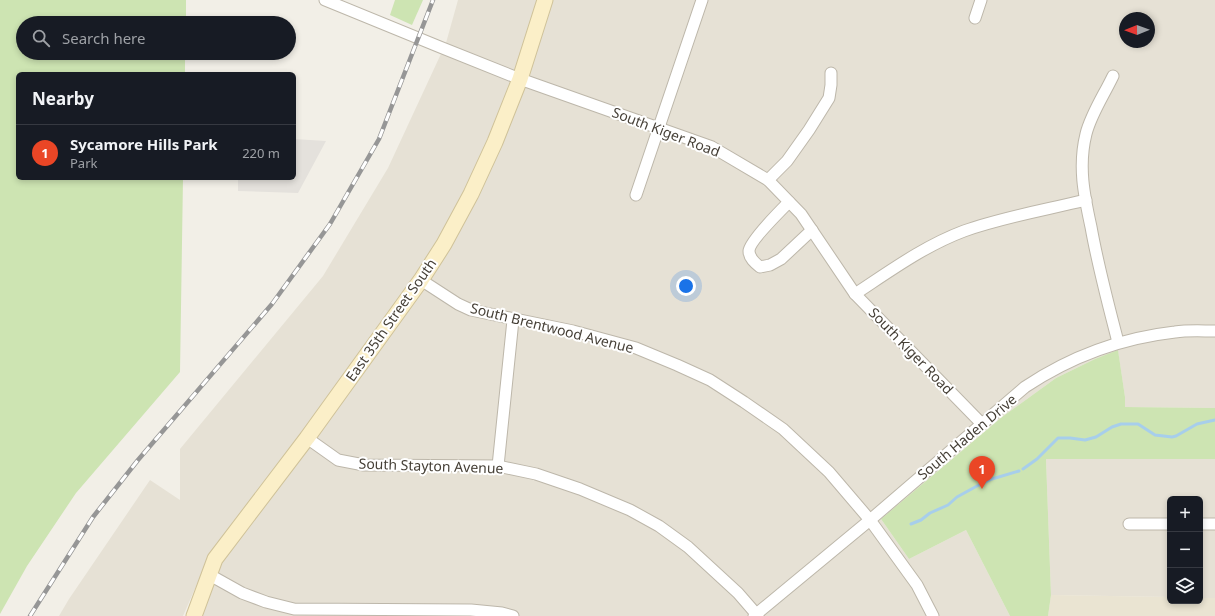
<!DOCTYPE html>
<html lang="en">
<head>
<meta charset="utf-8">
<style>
  :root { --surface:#171b24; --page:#20242c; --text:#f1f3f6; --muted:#9ea1a6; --line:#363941; --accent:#ea4626 }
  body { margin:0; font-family:"Noto Sans",sans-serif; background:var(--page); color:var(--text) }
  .controls { position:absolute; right:12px; bottom:12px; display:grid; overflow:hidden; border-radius:6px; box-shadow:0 2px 6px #0003 }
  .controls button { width:36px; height:36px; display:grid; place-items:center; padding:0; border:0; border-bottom:1px solid var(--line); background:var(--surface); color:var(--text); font:20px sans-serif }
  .compass { position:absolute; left:1119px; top:12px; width:36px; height:36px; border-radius:50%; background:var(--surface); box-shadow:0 2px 6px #0003; rotate:269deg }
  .you { position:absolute; left:686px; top:286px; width:14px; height:14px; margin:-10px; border:3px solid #fff; border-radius:50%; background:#1a73e8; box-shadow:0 0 0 6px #1a73e833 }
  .badge { display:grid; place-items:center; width:26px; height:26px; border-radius:50%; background:var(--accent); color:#fff; font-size:13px; font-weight:700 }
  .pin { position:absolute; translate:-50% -33px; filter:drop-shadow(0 1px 2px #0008) }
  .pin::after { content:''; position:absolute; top:21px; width:14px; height:12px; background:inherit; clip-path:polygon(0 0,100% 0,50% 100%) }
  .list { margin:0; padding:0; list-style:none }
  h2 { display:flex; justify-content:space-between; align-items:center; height:52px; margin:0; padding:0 16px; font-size:17px }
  h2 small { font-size:13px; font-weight:400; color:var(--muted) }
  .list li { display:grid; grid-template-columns:26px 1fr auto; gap:12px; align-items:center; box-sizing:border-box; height:56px; padding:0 16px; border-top:1px solid var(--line) }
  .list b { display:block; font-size:15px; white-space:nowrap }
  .list p { margin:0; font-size:13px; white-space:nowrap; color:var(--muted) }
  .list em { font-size:13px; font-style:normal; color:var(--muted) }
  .icon { flex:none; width:22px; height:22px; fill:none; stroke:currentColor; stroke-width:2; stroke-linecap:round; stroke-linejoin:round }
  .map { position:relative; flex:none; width:1215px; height:616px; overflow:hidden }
  .search { position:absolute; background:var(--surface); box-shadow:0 2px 6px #0003; left:16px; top:16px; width:280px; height:44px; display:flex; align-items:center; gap:10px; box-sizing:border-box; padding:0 14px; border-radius:22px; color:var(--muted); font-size:15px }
  .panel { position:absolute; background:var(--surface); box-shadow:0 2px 6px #0003; left:16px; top:72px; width:280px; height:108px; border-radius:6px }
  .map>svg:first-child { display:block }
</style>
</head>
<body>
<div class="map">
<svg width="1215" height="616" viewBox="0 0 1215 616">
  <rect width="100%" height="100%" fill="#f2efe7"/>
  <!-- residential -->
  <g fill="#e6e1d5" fill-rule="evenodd">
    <path d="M458 0H1215V408L1125 407V397L1118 351 1095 359 1056 378 1002 417 881 519 909 559 966 530 1010 616H199L210 590 197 584 183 616H59L69 599 150 480 180 500V449L323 276 388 168 446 43ZM1125 18H1149V42H1125Z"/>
    <path d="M1046 459H1215V598H1200V499H1170V597L1051 595Z"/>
  </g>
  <!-- industrial -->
  <path fill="#e4e1dc" d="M294 139 326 141 298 193 238 191V178H294Z"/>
  <!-- education -->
  <path fill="#eae4d2" d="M1051 595 1170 597V601H1200V598H1215V616H1048Z"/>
  <!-- green -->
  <g fill="#cde4b2">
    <path d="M0 0H186V23H23V53H185V74H18V178H183L180 372 76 493 27 566 0 614Z"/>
    <path d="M395 0H423L412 25 390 15Z"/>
    <path d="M1118 350 1125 397V407L1215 408V459H1046L1051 595 1048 616H1010L966 530 909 559 881 519 1002 417 1056 378 1095 359Z"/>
  </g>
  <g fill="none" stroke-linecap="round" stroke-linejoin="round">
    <!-- stream -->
    <g stroke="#a7ceeb" stroke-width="3">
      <path d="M1023 469 1037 459 1058 438H1070L1085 440 1096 437 1112 427 1121 424H1138L1155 435 1172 437 1176 436 1197 424 1215 420"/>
      <path d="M911 524 921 520 930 513 948 505 957 497 977 486 992 479 1019 471"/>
    </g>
    <defs>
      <g id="street">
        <path d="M325 0 440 47 520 79 712 147 768 180 801 214 855 294 982 424"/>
        <path d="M975 18 981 0"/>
        <path d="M1113 76C1104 95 1091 114 1086 134 1078 166 1084 195 1091 227 1098 266 1108 304 1118 342"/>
        <path d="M768 180 787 161 809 130 829 98 831 85V73"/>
        <path d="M636 195 702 0"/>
        <path d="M789 202C781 210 749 242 749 251 749 258 755 263 760 267L770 265 781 259 812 230"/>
        <path d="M421 280 458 304 471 310 573 331 636 348 677 365 710 380 744 402 783 429 829 472 870 520 917 585 933 616"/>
        <path d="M855 294C890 271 924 246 964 231 1003 217 1045 210 1086 200"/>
        <path d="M307 438 338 460 364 465 498 466 536 474 580 489 630 510 659 526 688 547 738 593 758 616"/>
        <path d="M498 466 513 320"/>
        <path d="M1129 524H1170"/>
        <path d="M1200 524H1215"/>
        <path d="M208 574 242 593 266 602 294 609 471 610 502 613 513 616"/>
        <path d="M754 616 870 520 1025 387C1070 357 1121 338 1175 332 1188 330 1202 331 1215 331"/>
      </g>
      <path id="secondary" d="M194 616 215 559 307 438 421 280 444 244 471 194 495 142 520 79 545 0"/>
    </defs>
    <!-- street casing -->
    <use href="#street" stroke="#bdb7aa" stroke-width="13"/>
    <!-- secondary casing -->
    <use href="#secondary" stroke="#cfc299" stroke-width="17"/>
    <!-- street -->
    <use href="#street" stroke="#fff" stroke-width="11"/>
    <!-- secondary -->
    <use href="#secondary" stroke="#fbefc8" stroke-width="15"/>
    <defs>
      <path id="rail" d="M30 616 93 517 138 460 272 304 330 224 379 139 433 0"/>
    </defs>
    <!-- rail casing -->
    <use href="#rail" stroke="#969696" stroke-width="4.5"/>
    <!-- rail -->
    <use href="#rail" stroke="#fff" stroke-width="3" stroke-dasharray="9" stroke-linecap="butt"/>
  </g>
  <g text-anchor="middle" stroke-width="4" stroke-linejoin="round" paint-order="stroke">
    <!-- street labels -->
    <g font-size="14" fill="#453f36" stroke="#fff">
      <text transform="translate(666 132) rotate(21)" y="5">South Kiger Road</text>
      <text transform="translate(391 320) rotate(-55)" y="5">East 35th Street South</text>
      <text transform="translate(552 328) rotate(14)" y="5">South Brentwood Avenue</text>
      <text transform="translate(911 351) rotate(46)" y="5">South Kiger Road</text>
      <text transform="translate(967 437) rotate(-40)" y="5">South Haden Drive</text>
      <text transform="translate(431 466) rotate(2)" y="5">South Stayton Avenue</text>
    </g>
  </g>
</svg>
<div class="controls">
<button>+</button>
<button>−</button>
<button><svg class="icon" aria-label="layers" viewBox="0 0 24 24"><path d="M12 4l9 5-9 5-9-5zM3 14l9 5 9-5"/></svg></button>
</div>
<svg class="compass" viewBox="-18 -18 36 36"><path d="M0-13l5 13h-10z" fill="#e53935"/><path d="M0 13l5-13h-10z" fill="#9ea1a6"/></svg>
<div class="you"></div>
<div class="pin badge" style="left:982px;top:489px">1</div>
<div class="search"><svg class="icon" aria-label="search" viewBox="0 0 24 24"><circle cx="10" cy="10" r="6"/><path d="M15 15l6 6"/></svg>Search here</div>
<section class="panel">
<h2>Nearby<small></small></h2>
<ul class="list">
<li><span class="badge">1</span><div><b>Sycamore Hills Park</b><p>Park</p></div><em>220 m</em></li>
</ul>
</section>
</div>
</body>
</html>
